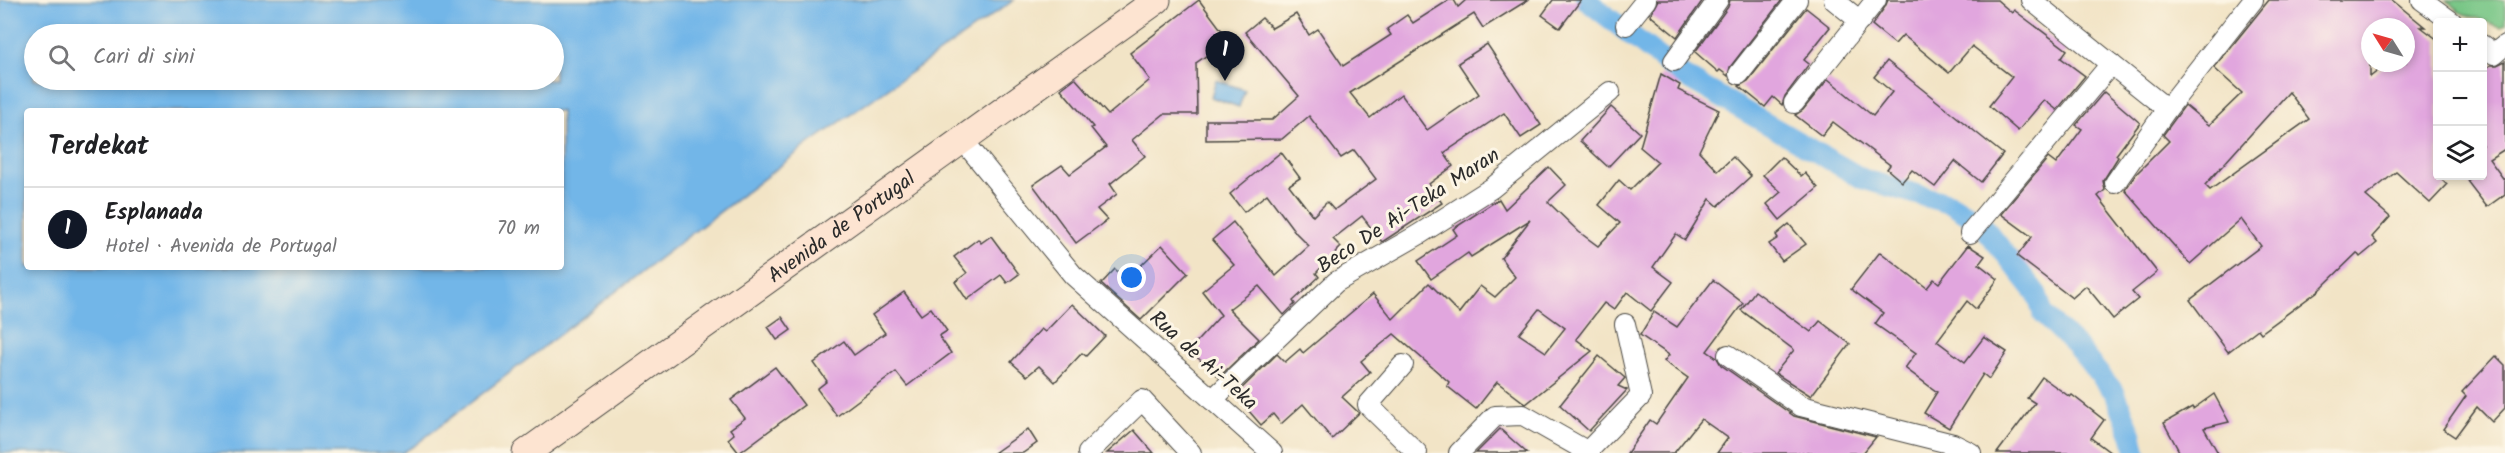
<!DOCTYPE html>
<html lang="id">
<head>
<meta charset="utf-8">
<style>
  :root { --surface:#fff; --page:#f6f6f6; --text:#202124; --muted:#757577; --line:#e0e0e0; --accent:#111827 }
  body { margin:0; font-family:Kalam,sans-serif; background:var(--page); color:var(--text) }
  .controls { position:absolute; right:18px; top:18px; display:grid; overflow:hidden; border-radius:6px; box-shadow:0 3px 9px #0003 }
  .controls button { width:54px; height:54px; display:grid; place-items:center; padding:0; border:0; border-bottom:2px solid var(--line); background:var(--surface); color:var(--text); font:30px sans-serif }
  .compass { position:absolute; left:2361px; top:18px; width:54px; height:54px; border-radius:50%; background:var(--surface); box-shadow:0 3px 9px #0003; rotate:307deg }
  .you { position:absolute; left:1132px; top:278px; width:21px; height:21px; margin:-15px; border:4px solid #fff; border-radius:50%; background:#1a73e8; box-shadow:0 0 0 9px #1a73e833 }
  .badge { display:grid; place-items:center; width:39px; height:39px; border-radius:50%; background:var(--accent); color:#fff; font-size:20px; font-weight:700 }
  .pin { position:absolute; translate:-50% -50px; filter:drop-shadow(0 2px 3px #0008) }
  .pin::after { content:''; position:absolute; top:32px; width:21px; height:18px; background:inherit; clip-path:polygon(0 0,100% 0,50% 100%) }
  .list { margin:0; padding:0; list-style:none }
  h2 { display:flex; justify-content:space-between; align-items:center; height:78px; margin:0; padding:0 24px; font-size:26px }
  h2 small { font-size:20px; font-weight:400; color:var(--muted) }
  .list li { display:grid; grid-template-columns:39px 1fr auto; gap:18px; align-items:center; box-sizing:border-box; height:84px; padding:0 24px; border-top:2px solid var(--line) }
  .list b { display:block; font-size:22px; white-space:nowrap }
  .list p { margin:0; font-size:20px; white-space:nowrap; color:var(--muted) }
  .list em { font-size:20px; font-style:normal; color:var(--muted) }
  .icon { flex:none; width:33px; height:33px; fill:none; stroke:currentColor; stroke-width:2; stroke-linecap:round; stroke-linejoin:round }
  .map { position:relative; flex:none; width:2505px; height:453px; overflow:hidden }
  .search { position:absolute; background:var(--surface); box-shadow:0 3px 9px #0003; left:24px; top:24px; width:540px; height:66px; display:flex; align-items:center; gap:15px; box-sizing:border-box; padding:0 21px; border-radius:33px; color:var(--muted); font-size:22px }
  .panel { position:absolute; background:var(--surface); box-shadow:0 3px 9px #0003; left:24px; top:108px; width:540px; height:162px; border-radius:6px }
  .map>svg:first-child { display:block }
</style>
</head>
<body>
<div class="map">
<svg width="2505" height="453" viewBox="0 0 2505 453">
  <rect width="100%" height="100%" fill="#fcf5e5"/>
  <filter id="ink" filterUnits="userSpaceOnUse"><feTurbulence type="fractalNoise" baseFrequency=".0167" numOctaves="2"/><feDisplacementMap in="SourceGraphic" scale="12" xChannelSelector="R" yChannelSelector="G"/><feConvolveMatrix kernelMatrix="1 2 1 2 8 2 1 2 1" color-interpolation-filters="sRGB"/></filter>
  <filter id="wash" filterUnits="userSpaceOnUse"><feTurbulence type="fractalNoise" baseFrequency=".008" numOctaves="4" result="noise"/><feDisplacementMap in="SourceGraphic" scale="24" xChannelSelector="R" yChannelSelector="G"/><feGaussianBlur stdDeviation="1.35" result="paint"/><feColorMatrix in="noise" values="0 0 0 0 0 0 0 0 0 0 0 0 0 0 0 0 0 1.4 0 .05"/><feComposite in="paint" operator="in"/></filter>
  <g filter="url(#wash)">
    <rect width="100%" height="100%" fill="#f2e4c6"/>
    <!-- green -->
    <path fill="#78c686" stroke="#527858" stroke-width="1.5" d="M2447 0H2505V24L2501 27 2459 12Z"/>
    <!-- water -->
    <g fill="#72b6e8" stroke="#4e708a" stroke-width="1.5" fill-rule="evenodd">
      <path d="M0 0H1014L810 143 414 446 402 453H0ZM34 34H554V80H34ZM27 111H561V267H27Z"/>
      <path d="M1216 80 1245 90 1239 107 1211 97Z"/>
    </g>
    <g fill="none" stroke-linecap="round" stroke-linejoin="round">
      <!-- canal -->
      <path stroke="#72b6e8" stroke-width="21" d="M1586 0 1682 75 1863 179 1951 204 1980 222 2037 294 2043 314 2076 346 2115 393 2132 435 2136 453"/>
    </g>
    <g id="blocks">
      <!-- building -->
      <g fill="#e1a6de" fill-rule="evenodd">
        <path d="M1199 0 1229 40 1196 63 1197 114H1164L1132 140 1145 156 1110 184 1117 194 1097 209 1107 220 1076 243 1033 185 1062 165 1070 174 1106 147 1091 128 1093 127 1061 89 1075 78 1108 115 1150 80 1130 53Z"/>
        <path d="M1449 0H1454L1458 7 1466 0H1528L1483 28 1474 14 1350 93 1370 118 1401 94 1427 130 1479 94 1458 63 1487 44 1541 125 1521 138 1504 113 1444 153 1453 166 1429 184 1442 203 1382 242 1362 216 1333 239 1341 247 1316 273 1319 277 1293 301 1295 304 1284 315 1259 286 1229 309 1259 339 1219 377 1189 350 1221 315 1202 291 1234 265 1212 240 1233 222 1276 276 1309 246 1296 233 1267 194 1244 212 1230 194 1281 152 1300 178 1289 185 1313 216 1327 202 1334 210 1376 179 1354 150 1341 158 1309 116 1282 139 1206 140V120H1272L1299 96 1245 32 1262 18 1272 28 1296 14 1309 35 1318 29 1343 66 1391 35 1387 29 1407 15 1413 23Z"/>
        <path d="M1553 0H1581L1560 28 1542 15Z"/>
        <path d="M1658 0H1703L1677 37 1650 15Z"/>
        <path d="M1730 0H1782L1730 67 1728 76 1720 70 1718 72 1695 52 1728 7Z"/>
        <path d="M1888 0H1997L2012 13 2014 10 2067 50 2061 58 2085 76 2057 110 2044 100 2018 131 1989 106 2012 77 1972 46 1949 73 1903 35 1895 44 1872 25 1885 7Z"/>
        <path d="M2269 0H2392L2425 27H2421L2438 40V176L2447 185 2430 203 2396 172 2366 196 2390 217 2372 237 2377 243 2360 257 2357 253 2318 291 2261 333 2258 329 2228 352 2190 300 2261 246 2241 219 2190 264 2125 190 2136 174 2169 141 2163 135 2185 105 2209 125 2242 93 2214 68ZM2370 27H2406V63H2388L2370 77ZM2289 92 2309 119 2210 190 2205 185Z"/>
        <path d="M1806 8 1830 27 1804 60 1809 64 1785 96 1782 105 1773 97 1765 107 1739 86 1748 81Z"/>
        <path d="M1887 61 2003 154 1981 182 1955 161 1935 187 1912 170 1902 182 1887 169 1890 165 1833 122 1822 136 1795 115 1803 110 1828 79 1873 116 1892 92 1874 77Z"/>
        <path d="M2505 61V149L2489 159 2505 181V194L2487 207 2467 181 2474 176H2482V71L2491 65H2497Z"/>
        <path d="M1661 74 1680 85 1678 90 1719 110 1699 151 1718 171 1733 157 1751 176 1718 206 1710 199 1685 240 1676 234 1653 267 1673 282 1651 311 1627 292 1614 310 1604 303 1576 339 1592 351 1526 404 1497 382 1476 409 1447 386 1449 382 1394 334 1361 361 1370 372 1342 397 1359 413 1332 439 1303 404 1281 424 1273 414 1261 425 1235 395 1277 354 1285 362 1300 349 1303 353 1373 294 1393 319 1429 283 1459 313 1480 286 1495 297 1515 277 1501 258 1530 220 1471 257 1468 253 1431 279 1418 261 1457 235 1453 229 1499 199 1505 209 1549 167 1566 185 1548 202 1579 232 1598 246 1620 223 1599 205 1619 180 1630 190 1658 162 1640 147ZM1539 309 1565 328 1546 352 1519 334Z"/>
        <path d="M2104 92 2140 123 2116 155 2118 157 2103 181 2105 190 2098 196 2157 272 2132 292 2138 299 2113 319 2086 286 2072 298 2017 256 2032 237 2001 214 2048 158 2056 164 2082 129 2076 125Z"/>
        <path d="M1611 107 1640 133 1608 167 1580 141Z"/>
        <path d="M1781 157 1801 176 1805 173 1818 188 1780 220 1767 204 1781 192 1763 175Z"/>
        <path d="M1789 224 1806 244 1782 261 1769 244 1778 238 1776 235Z"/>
        <path d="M991 236 1019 274 1007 283 1001 275 967 300 955 282 967 273 954 257 978 239 981 243Z"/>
        <path d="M1162 245 1188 273 1141 320 1101 284 1115 269 1126 280Z"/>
        <path d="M1968 245 1985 256 1979 264 1998 279 1976 309 1967 301 1937 341 1965 362 1984 337 2007 352 1989 379 1983 374 1949 428 1924 413 1937 392 1905 368 1916 353 1875 324 1883 313 1851 289 1880 252 1927 288 1934 279 1939 283Z"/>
        <path d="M1713 280 1743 303 1707 351 1717 358 1721 365 1794 416 1876 437 1863 453H1717L1728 438 1701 419 1674 453H1627L1650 420 1656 424 1688 378 1664 361 1669 355 1640 335 1654 312 1677 327Z"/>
        <path d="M1755 291 1811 332 1820 321 1850 344 1811 396 1775 373 1794 350 1741 310Z"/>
        <path d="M904 292 921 315 931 308 947 331 939 336 951 353 907 386 896 372 837 416 817 389 827 381 814 363 844 341 854 355 885 333 872 315Z"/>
        <path d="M1072 304 1105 336 1086 356 1082 353 1055 382 1039 366 1027 376 1011 362 1041 329 1045 332Z"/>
        <path d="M782 317 791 330 777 340 768 327Z"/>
        <path d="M1599 356 1625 378 1618 386 1627 390 1589 431 1560 405Z"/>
        <path d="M2496 356 2505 365V408L2492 422 2477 407 2455 437 2443 429 2466 396 2462 392Z"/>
        <path d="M775 367 804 405 739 453 728 439 734 434 730 429 745 418 731 400Z"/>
        <path d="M2042 377 2070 397 2072 395 2104 420 2091 438 2111 453H1997L2035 403 2027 398Z"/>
        <path d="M2214 394 2229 422 2204 428 2218 453H2180L2164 423 2192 407 2193 409Z"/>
        <path d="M1028 429 1037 443 1023 453H994Z"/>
        <path d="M1500 429 1527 453H1476Z"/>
        <path d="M1134 430 1154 453H1107Z"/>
      </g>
    </g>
  </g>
  <g filter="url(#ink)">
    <use href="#blocks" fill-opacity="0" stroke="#494742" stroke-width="1.5"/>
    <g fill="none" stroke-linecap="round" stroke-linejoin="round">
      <defs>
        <g id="street">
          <path d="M1834 0 1860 21"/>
          <path d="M2031 0 2167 109 2253 0"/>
          <path d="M2422 0 2452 22"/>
          <path d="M1626 25 1646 0"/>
          <path d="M2482 45 2494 54 2505 45"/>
          <path d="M1674 61 1718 0"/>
          <path d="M1739 74 1797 0"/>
          <path d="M1794 103 1876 0"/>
          <path d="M962 139 1073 275 1272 453"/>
          <path d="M2115 183 2167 109"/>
          <path d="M1970 233 2111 64"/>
          <path d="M1728 355 1801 406 1953 444 1971 453"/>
          <path d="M1403 365 1368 405 1417 453"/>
          <path d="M1212 400 1336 282 1418 235 1492 188 1610 92"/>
          <path d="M1588 451 1641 396 1625 324"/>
          <path d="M1088 453 1142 400 1191 453"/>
          <path d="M1459 453 1495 416 1523 415 1590 453"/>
        </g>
        <g id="secondary">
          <path id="s1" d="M526 453 1157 0"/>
        </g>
      </defs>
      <!-- street casing -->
      <use href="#street" stroke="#494742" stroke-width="22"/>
      <!-- secondary casing -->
      <use href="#secondary" stroke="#494742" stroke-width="29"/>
      <!-- street -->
      <use href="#street" stroke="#fff" stroke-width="20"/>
      <!-- secondary -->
      <use href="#secondary" stroke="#fde4d1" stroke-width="27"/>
    </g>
  </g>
  <g text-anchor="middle" stroke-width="6" stroke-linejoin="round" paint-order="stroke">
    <!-- street labels -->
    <g font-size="21" fill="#2b2b2b" stroke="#fcf5e5">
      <text transform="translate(1408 210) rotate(-33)" y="7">Beco De Ai-Teka Maran</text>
      <text dy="7" stroke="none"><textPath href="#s1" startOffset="388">Avenida de Portugal</textPath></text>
      <text transform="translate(1204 360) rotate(42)" y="7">Rua de Ai-Teka</text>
    </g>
  </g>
</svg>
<div class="controls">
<button>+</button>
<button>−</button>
<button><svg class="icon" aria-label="layers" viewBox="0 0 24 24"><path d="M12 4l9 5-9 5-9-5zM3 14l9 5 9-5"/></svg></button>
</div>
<svg class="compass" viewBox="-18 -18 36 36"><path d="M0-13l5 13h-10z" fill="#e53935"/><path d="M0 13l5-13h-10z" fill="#757577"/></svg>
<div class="you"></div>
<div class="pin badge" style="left:1225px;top:81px">1</div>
<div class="search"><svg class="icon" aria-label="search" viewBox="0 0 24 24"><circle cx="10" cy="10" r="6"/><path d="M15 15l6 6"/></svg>Cari di sini</div>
<section class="panel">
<h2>Terdekat<small></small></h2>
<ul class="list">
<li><span class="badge">1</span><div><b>Esplanada</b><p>Hotel · Avenida de Portugal</p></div><em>70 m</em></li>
</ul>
</section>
</div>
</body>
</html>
